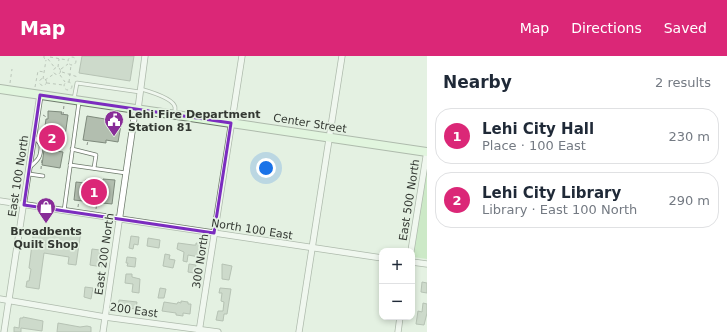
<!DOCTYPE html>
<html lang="en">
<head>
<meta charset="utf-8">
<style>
  :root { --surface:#fff; --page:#f6f6f7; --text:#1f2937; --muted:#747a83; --line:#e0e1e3; --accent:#db2777 }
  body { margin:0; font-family:"DejaVu Sans",sans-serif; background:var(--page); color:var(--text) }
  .controls { position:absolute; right:12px; bottom:12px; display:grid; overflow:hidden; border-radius:8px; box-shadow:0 2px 6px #0003 }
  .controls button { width:36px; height:36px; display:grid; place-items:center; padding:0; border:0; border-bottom:1px solid var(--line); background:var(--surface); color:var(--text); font:20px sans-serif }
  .you { position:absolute; left:266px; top:112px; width:14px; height:14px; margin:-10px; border:3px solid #fff; border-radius:50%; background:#1a73e8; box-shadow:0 0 0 6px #1a73e833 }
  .badge { display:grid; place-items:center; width:26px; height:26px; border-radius:50%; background:var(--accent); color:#fff; font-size:13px; font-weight:700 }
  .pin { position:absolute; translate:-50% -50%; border:2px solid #fff; box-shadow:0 1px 4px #0006 }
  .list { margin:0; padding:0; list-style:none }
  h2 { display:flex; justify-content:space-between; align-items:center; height:52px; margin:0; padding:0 16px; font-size:17px }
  h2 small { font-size:13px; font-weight:400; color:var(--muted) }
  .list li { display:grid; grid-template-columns:26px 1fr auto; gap:12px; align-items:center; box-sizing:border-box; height:56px; margin:0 8px 8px; padding:0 8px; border:1px solid var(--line); border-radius:16px }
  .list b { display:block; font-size:15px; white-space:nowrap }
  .list p { margin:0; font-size:13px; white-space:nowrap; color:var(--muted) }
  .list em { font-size:13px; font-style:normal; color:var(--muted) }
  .map { position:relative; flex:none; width:427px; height:276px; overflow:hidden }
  header { display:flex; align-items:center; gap:24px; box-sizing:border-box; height:56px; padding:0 20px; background:var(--accent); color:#fff }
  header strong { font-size:19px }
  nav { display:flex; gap:22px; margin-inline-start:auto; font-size:14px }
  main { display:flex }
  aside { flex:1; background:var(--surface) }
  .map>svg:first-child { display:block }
</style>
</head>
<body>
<header>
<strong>Map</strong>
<nav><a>Map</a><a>Directions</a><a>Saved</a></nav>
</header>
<main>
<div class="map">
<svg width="427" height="276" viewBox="0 0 427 276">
  <rect width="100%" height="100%" fill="#e4f1e2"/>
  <!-- green -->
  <path fill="#afe1a7" d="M427 116V203L413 201Z"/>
  <!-- building -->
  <g fill="#b2beaf" stroke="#7e8a7c">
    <path d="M82 0H134L130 25 79 17Z"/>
    <path d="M48 55 62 56 61 58 68 59 65 80 57 79 64 88 56 95 63 96 60 112 42 109 45 86 43 85 46 63H48Z"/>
    <path d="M87 60 111 64 110 68 121 69 118 86 106 84V87L83 84Z"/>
    <path d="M103 123 115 124 112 148 74 144 76 126 85 127V124H90L89 127 102 129Z"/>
    <path d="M34 173 66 177 67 175H81L76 209 68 208 69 201 44 197 39 233 26 231 27 225H29L31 213 29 212Z"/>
    <path d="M131 180 139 181 138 189 134 188 133 193 129 192Z"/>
    <path d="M148 182 160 184 159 192 147 190Z"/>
    <path d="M178 187 193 189H196V187L201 188 199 201 188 199 187 206 183 205 184 196 177 193Z"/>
    <path d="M92 193 100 194V205L103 206 102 211 90 209Z"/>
    <path d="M165 198 170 199 169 203 175 204 173 212 163 210Z"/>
    <path d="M127 201 136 202 135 211 127 210 128 207H126Z"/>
    <path d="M189 208 196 209 194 217 188 216Z"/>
    <path d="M222 208 232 210 229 224 222 223Z"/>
    <path d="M126 218H132V221L140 223 139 237 132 236 133 228 125 227Z"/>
    <path d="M422 226 427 227V237L421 236Z"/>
    <path d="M85 231 93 232 91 243 84 241Z"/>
    <path d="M160 232 166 233 164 242H158Z"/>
    <path d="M220 232 231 233 227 258H224L223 265 216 264 218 255H223L224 246 221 245 222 237H219Z"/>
    <path d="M119 244 137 246 136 253 118 251Z"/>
    <path d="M181 245 188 246V248H191L190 258 183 257V260L176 259V257L162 255 164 246 177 248 178 246 181 247Z"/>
    <path d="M423 247 427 248V257L424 269 416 268 418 255 422 256Z"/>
    <path d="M23 261 43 265 42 275 21 272V276H14V271L19 272 20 262H23Z"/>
    <path d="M58 267 80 271 87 270 91 271V276H57Z"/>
  </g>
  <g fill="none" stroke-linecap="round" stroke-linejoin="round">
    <defs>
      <g id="lane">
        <path d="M141 33C148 35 173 42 175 51 175 53 175 55 175 57"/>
        <path d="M74 43 77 27 140 36"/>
        <path d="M72 93 96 99 94 112"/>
        <path d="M70 109 126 117"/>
        <path d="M30 111C39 103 41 101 41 89L34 80"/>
        <path d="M29 118 43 120"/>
        <path d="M64 155 79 46"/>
      </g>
      <g id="street">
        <path d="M0 145 382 202"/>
        <path d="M411 195 427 95"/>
        <path d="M412 206 427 208"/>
        <path d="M0 243 105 261 218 276"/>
        <path d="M4 276 40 39"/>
        <path d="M103 276 134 62 138 53 145 0"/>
        <path d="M199 276 242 0"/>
        <path d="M299 276 342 0"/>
        <path d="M398 276 400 261"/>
      </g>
      <path id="secondary" d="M0 33 427 96"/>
    </defs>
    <!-- lane casing -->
    <use href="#lane" stroke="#6d796b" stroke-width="4.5"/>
    <!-- street casing -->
    <use href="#street" stroke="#6d796b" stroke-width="7"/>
    <!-- secondary casing -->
    <use href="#secondary" stroke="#6d796b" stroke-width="10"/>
    <!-- path -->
    <g stroke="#8a9389" stroke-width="1" stroke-dasharray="3 3" stroke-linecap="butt">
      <path d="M44 0V2L46 4"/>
      <path d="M50 1 67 4"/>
      <circle cx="72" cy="5" r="4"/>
      <path d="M48 3 55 12"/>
      <path d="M58 11 59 3"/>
      <circle cx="57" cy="15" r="3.5"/>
      <path d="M61 13 68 8"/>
      <path d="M62 16 78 21"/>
      <path d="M60 19 65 26"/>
      <circle cx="43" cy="26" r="3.5"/>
      <path d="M43 23 46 4"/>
      <path d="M45 24 54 18"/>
      <circle cx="68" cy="30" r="4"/>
      <path d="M69 26 71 9"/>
      <path d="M10 27 12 13"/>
      <path d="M47 27 63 29"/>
      <path d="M35 31 38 15 44 16"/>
      <path d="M43 59 48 62"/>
      <path d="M63 59 64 49"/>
      <path d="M87 89 88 85"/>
      <path d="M41 113 42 103"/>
      <path d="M78 151 79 144"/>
      <path d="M96 153 97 147"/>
    </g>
    <!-- lane -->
    <use href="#lane" stroke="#fff" stroke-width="3"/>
    <!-- street -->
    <use href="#street" stroke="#fff" stroke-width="5.5"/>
    <!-- secondary -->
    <use href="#secondary" stroke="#ddfad9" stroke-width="8"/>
  </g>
  <!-- marked area -->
  <path d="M0 0H427V276H0ZM40 39 231 67 214 177 24 149Z" fill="#e4f1e2" fill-opacity=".55" fill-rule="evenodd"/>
  <path fill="none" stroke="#7b2cbf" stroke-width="3" stroke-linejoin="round" d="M40 39 231 67 214 177 24 149Z"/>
  <!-- icons -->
  <defs>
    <symbol id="civic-pin" viewBox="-11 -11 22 30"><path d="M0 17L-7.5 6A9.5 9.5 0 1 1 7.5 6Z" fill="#882c98" stroke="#e4f1e2"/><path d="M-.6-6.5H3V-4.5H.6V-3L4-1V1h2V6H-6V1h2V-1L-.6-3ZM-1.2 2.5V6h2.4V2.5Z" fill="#fff"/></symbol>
    <symbol id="shop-pin" viewBox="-11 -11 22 30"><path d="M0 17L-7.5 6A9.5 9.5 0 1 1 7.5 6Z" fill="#882c98" stroke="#e4f1e2"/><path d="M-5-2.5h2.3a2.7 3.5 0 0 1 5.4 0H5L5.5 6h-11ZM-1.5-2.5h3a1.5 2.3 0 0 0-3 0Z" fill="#fff"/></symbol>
  </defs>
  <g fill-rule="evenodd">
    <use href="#civic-pin" x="103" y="53" width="22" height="30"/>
    <use href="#shop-pin" x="35" y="140" width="22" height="30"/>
  </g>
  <g text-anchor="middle" stroke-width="3.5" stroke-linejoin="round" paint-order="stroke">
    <!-- poi labels -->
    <g font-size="11" font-weight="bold" fill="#333832" stroke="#e4f1e2" text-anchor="start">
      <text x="128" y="62">Lehi Fire Department<tspan x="128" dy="13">Station 81</tspan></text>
      <text x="46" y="179" text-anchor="middle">Broadbents<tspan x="46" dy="13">Quilt Shop</tspan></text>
    </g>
    <!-- street labels -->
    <g font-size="11" fill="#333832" stroke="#e4f1e2">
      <text transform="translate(310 67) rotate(9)" y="4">Center Street</text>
      <text transform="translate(18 120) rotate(-81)" y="4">East 100 North</text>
      <text transform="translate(409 144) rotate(-81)" y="4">East 500 North</text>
      <text transform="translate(252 173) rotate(9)" y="4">North 100 East</text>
      <text transform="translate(104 198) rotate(-82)" y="4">East 200 North</text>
      <text transform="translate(200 205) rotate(-81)" y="4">300 North</text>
      <text transform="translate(134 254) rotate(8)" y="4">200 East</text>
    </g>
  </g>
</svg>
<div class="controls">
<button>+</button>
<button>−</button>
</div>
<div class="you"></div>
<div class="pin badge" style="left:94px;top:136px">1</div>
<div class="pin badge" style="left:52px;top:82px">2</div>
</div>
<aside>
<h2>Nearby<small>2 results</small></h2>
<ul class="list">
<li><span class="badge">1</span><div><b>Lehi City Hall</b><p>Place · 100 East</p></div><em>230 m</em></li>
<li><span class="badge">2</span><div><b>Lehi City Library</b><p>Library · East 100 North</p></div><em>290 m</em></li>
</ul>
</aside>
</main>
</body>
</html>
